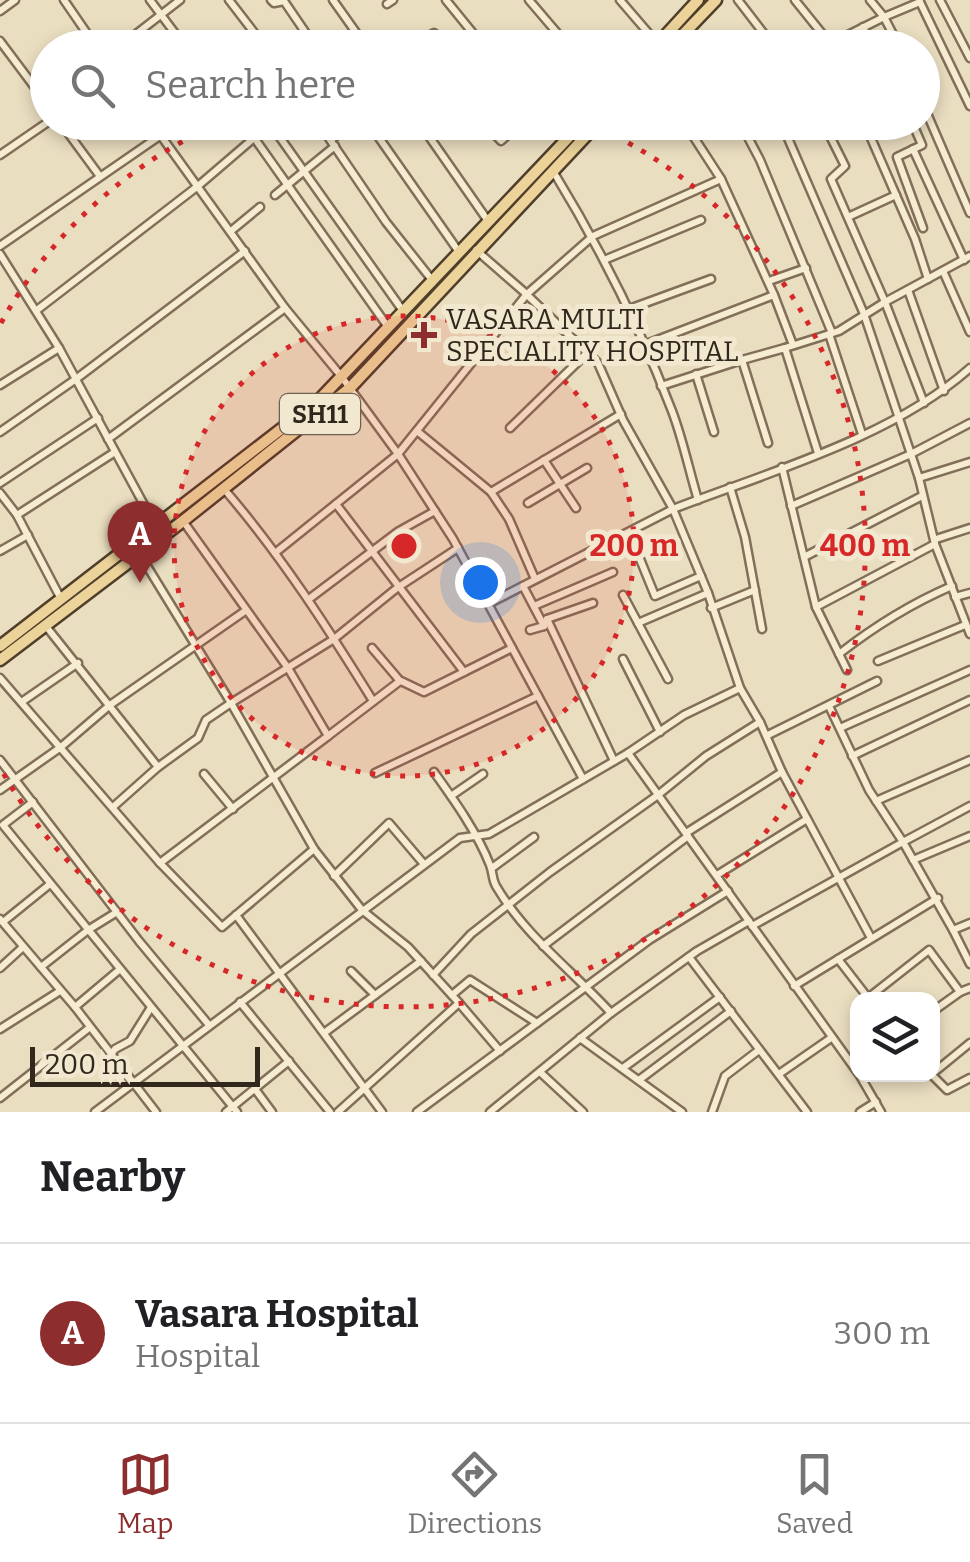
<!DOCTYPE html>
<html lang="en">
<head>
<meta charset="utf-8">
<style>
  :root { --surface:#fff; --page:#f6f6f6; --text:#202124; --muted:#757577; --line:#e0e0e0; --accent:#8d2d2d }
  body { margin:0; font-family:Bitter,serif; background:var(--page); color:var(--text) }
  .controls { position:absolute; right:30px; bottom:30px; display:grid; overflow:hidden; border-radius:20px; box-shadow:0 5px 15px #0003 }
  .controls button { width:90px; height:90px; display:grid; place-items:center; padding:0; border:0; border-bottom:2px solid var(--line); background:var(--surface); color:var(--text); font:50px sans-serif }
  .scale { position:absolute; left:30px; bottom:25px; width:230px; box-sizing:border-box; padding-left:10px; border:5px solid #32271d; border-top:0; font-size:28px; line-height:35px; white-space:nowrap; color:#32271d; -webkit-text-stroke:8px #f2e8cf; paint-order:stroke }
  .you { position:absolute; left:480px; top:582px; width:35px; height:35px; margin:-25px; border:8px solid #fff; border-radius:50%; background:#1a73e8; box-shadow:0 0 0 15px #1a73e833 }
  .badge { display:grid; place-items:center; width:65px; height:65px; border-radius:50%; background:var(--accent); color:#fff; font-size:32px; font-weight:700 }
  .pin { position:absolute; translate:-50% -82px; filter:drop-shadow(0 2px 5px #0008) }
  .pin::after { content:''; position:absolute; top:52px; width:35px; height:30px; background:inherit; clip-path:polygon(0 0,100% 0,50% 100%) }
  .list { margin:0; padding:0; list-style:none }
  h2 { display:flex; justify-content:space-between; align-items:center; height:130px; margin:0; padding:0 40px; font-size:42px }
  h2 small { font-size:32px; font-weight:400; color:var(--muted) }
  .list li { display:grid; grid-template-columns:65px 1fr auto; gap:30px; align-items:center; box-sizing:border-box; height:180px; padding:0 40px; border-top:2px solid var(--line) }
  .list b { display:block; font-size:38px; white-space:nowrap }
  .list p { margin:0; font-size:32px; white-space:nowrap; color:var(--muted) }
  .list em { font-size:32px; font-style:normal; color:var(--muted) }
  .icon { flex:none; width:55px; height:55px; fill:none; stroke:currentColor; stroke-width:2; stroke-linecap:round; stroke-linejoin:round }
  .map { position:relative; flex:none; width:970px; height:1112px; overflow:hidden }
  .search { position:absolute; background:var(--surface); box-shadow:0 5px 15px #0003; left:30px; right:30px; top:30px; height:110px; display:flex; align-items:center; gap:25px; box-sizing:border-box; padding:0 35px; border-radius:55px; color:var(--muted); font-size:38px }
  .sheet { height:310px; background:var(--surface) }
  nav { display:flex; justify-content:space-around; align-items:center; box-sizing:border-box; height:140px; border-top:2px solid var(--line); background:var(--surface); font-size:28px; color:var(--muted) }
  nav a { display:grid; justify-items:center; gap:5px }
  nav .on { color:var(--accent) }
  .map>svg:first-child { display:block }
</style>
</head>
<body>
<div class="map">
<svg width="970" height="1112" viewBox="0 0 970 1112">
  <rect width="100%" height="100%" fill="#eadec0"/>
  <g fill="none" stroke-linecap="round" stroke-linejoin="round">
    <defs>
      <g id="street">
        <path d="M64 0 97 48"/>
        <path d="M150 0 186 48"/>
        <path d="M229 0 266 48"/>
        <path d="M271 0 274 3 284 1 316 48"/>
        <path d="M333 0 367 48"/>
        <path d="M446 0 485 48"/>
        <path d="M529 0 570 48"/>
        <path d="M620 0 657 43"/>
        <path d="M738 0 775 48"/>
        <path d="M795 0 832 46"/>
        <path d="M940 0 970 58"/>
        <path d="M920 2 970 106"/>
        <path d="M387 4 393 0"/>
        <path d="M0 11 15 0"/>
        <path d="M863 27 873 48"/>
        <path d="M0 41 48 105"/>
        <path d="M118 48 180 0"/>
        <path d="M407 48 434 33 450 48"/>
        <path d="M822 48 884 17 870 0"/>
        <path d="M900 48 884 17 920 2"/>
        <path d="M922 102 970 213"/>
        <path d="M60 122 99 175"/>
        <path d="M151 122 285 308 341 376 398 454 453 539 583 779"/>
        <path d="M243 122 388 327"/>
        <path d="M269 122 403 311"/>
        <path d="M318 122 386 222 432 280"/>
        <path d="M368 122 459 252"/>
        <path d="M419 122 488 221"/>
        <path d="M483 122 501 141 522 122"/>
        <path d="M549 122 565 140"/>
        <path d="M684 122 721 179"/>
        <path d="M740 122 760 160 832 333"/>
        <path d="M781 122 864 314 919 478 935 544 970 634"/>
        <path d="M823 122 845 166 831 179 885 302 924 403"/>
        <path d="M864 122 915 239 928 279"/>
        <path d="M912 122 922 145 897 157 923 228"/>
        <path d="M331 140 353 122"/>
        <path d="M913 149 964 260"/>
        <path d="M0 155 48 122"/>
        <path d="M553 171C600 248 640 327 672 411 683 440 689 470 698 500"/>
        <path d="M275 195 335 146"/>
        <path d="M848 217 896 195"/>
        <path d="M231 231 260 207"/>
        <path d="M0 246 161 135"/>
        <path d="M476 250 523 291 598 363 623 420 673 509 488 604"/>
        <path d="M0 254 59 348 156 527"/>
        <path d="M604 260 701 220"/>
        <path d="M943 271 970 332"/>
        <path d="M769 281 806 268"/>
        <path d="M908 290 944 391"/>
        <path d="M774 295 793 345"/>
        <path d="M629 309 711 279"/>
        <path d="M37 310 198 186 254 138"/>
        <path d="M829 334 862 434"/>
        <path d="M785 348 839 331 885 302 970 256"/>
        <path d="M696 374 714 432"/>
        <path d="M0 385 59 348"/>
        <path d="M661 386 742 360"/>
        <path d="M510 428 587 353"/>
        <path d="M417 431 491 492"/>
        <path d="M0 432 76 379 245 251"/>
        <path d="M108 439 285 308"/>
        <path d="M768 443 742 360 785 348 818 453"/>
        <path d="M544 460 576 508"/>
        <path d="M782 467 816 607 847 670"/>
        <path d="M919 478 970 462"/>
        <path d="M0 483 98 418"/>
        <path d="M730 487 745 537 762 629"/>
        <path d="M224 489C281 555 327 627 373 701"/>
        <path d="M0 493 17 515 61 599"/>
        <path d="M528 503 587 468"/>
        <path d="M336 504 464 672"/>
        <path d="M791 506 911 454 970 423"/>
        <path d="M17 515 115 452"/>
        <path d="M183 521 288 668 328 736 160 863 222 927 314 849 362 910 408 947 459 1003"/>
        <path d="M629 532 655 596 701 576"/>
        <path d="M936 539 970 528"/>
        <path d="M134 545 231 703 334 639 397 588 458 548"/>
        <path d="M0 551 28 535"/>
        <path d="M275 553 398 454 527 294 593 236 721 179 774 295 644 345"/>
        <path d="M804 557 922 496"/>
        <path d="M535 579 509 519 491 492 621 414"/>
        <path d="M523 586 544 626 547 619 614 761"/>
        <path d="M623 595 668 679"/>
        <path d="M955 597 970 593"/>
        <path d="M309 599 399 531 435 511"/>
        <path d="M534 606 613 572"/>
        <path d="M816 607 935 544"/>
        <path d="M711 608 755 590"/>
        <path d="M547 619 593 603"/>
        <path d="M638 623 708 593"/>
        <path d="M45 625 158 767"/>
        <path d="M530 630 544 626"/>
        <path d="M839 654C875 626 910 604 952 586"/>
        <path d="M623 659 660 732"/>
        <path d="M878 661 965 625"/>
        <path d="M0 678 160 863"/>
        <path d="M401 681 424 692 512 648"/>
        <path d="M23 701 78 663"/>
        <path d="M760 722 782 772 871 938"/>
        <path d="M840 728 970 670"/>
        <path d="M768 735 877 681"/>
        <path d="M328 736 400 681 372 648"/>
        <path d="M628 753 858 1073"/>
        <path d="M852 756 970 700"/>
        <path d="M0 760 139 941 209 1025"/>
        <path d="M434 772C454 800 477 832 490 865 493 872 492 879 496 886 525 936 573 971 611 1013"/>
        <path d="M375 773 538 696"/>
        <path d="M204 774 233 809"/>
        <path d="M0 790 61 747 110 705 245 611"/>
        <path d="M451 796 483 774"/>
        <path d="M876 801 970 760"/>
        <path d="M33 802 3 825 237 1112"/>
        <path d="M970 806 903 842 953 930 970 923"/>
        <path d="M113 807 158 767 198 738 206 720 231 703 314 849"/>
        <path d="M686 833 782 772"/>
        <path d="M913 860 970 836"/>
        <path d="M492 868 534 837"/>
        <path d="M717 875 807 819"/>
        <path d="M334 876 389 823 423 863"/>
        <path d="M236 915 382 1112"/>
        <path d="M0 919 75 1007 156 1112"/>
        <path d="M3 922 50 884"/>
        <path d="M752 926 903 842 869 790 829 706"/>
        <path d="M953 930 970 964"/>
        <path d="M543 946 688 836"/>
        <path d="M689 957 807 1112"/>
        <path d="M838 959 869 999"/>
        <path d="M41 967 88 930 117 912"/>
        <path d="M0 968 23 947"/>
        <path d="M351 971 375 995"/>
        <path d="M433 975 471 934 550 872 658 795 706 756 760 722 740 688"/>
        <path d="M794 986 938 898"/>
        <path d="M960 992 970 988"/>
        <path d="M452 995 470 980 537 1023"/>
        <path d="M868 998 929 950 960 992 932 1012"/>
        <path d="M240 1002 330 1112"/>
        <path d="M75 1007 119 970"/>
        <path d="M0 1029 60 991"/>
        <path d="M324 1033 421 961"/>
        <path d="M580 1038 682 1112"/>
        <path d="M110 1056 115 1049 130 1041 150 1009"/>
        <path d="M623 1068 720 997"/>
        <path d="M541 1073 583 1112"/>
        <path d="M779 1074 831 1038"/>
        <path d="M859 1074 881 1112"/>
        <path d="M931 1074 947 1090 970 1078"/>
        <path d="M932 1074 970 1043"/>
        <path d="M639 1080 731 1011"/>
        <path d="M255 1089 272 1112"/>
        <path d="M0 1098 89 1028"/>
        <path d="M95 1112 460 838 489 834 628 753 684 715 740 688 708 593 673 509C769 472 893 437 970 368"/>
        <path d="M226 1112 289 1061"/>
        <path d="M338 1112 459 1003 500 1051"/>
        <path d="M417 1112 649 940 728 891"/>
        <path d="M490 1112 611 1013 697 951 749 921"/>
        <path d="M712 1112 725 1076 759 1050"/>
        <path d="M860 1112 876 1102"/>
      </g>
      <g id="primary">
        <path d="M654 48 698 0"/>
        <path d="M670 48 716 0"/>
        <path d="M0 646 320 399 583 122"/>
        <path d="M0 660 183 521 350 388 599 122"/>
      </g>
    </defs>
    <!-- street casing -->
    <use href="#street" stroke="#826f59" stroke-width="11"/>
    <!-- primary casing -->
    <use href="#primary" stroke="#503e2d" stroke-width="15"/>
    <!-- street -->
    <use href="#street" stroke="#f6ecd2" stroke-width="6"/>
    <!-- primary -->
    <use href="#primary" stroke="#ecd399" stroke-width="10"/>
  </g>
  <!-- distance rings -->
  <circle cx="404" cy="546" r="230" fill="#d62828" fill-opacity=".12"/>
  <g fill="none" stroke="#d62828" stroke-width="5" stroke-dasharray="5 10">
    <circle cx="404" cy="546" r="230"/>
    <path d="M1 323A461 461 0 0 1 220 123M588 123A461 461 0 1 1 1 769"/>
  </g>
  <!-- markers -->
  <path fill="#8d2d2d" stroke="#f2e8cf" stroke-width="4" d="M419 320h10v10h10v10h-10v10h-10v-10h-10v-10h10z"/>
  <g text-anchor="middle" stroke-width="10" stroke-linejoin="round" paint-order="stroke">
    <!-- shield labels -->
    <rect fill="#f2e8cf" stroke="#6c6152" stroke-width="2.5" x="280" y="394" width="80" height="40" rx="8"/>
    <g font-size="25" font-weight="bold" fill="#32271d">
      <text x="320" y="423">SH11</text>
    </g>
    <!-- poi labels -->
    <g font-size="28" fill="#32271d" stroke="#f2e8cf" text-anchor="start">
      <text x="446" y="329">VASARA MULTI<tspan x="446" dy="32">SPECIALITY HOSPITAL</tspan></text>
    </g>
  </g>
  <circle cx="404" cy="546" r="15" fill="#d62828" stroke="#f2e8cf" stroke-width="5"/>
  <g font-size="30" text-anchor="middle" font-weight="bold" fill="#d62828" stroke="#f2e8cf" stroke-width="10" stroke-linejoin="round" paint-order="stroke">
    <text x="634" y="556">200 m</text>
    <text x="865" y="556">400 m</text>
  </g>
</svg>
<div class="controls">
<button><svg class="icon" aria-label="layers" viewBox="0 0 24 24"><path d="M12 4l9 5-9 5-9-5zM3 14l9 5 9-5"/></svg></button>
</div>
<div class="scale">200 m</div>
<div class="you"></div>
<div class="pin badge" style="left:140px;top:583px">A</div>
<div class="search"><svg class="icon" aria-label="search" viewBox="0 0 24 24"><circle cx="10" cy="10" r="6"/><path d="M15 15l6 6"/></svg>Search here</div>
</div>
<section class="sheet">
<h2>Nearby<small></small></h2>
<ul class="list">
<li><span class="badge">A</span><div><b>Vasara Hospital</b><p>Hospital</p></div><em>300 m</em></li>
</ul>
</section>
<nav>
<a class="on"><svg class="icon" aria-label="map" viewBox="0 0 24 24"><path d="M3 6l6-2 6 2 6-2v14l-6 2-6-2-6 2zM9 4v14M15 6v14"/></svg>Map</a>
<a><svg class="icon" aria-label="directions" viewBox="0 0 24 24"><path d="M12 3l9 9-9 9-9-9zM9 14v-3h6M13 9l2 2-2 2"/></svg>Directions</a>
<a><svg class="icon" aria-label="saved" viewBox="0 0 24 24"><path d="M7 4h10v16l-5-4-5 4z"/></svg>Saved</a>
</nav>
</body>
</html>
